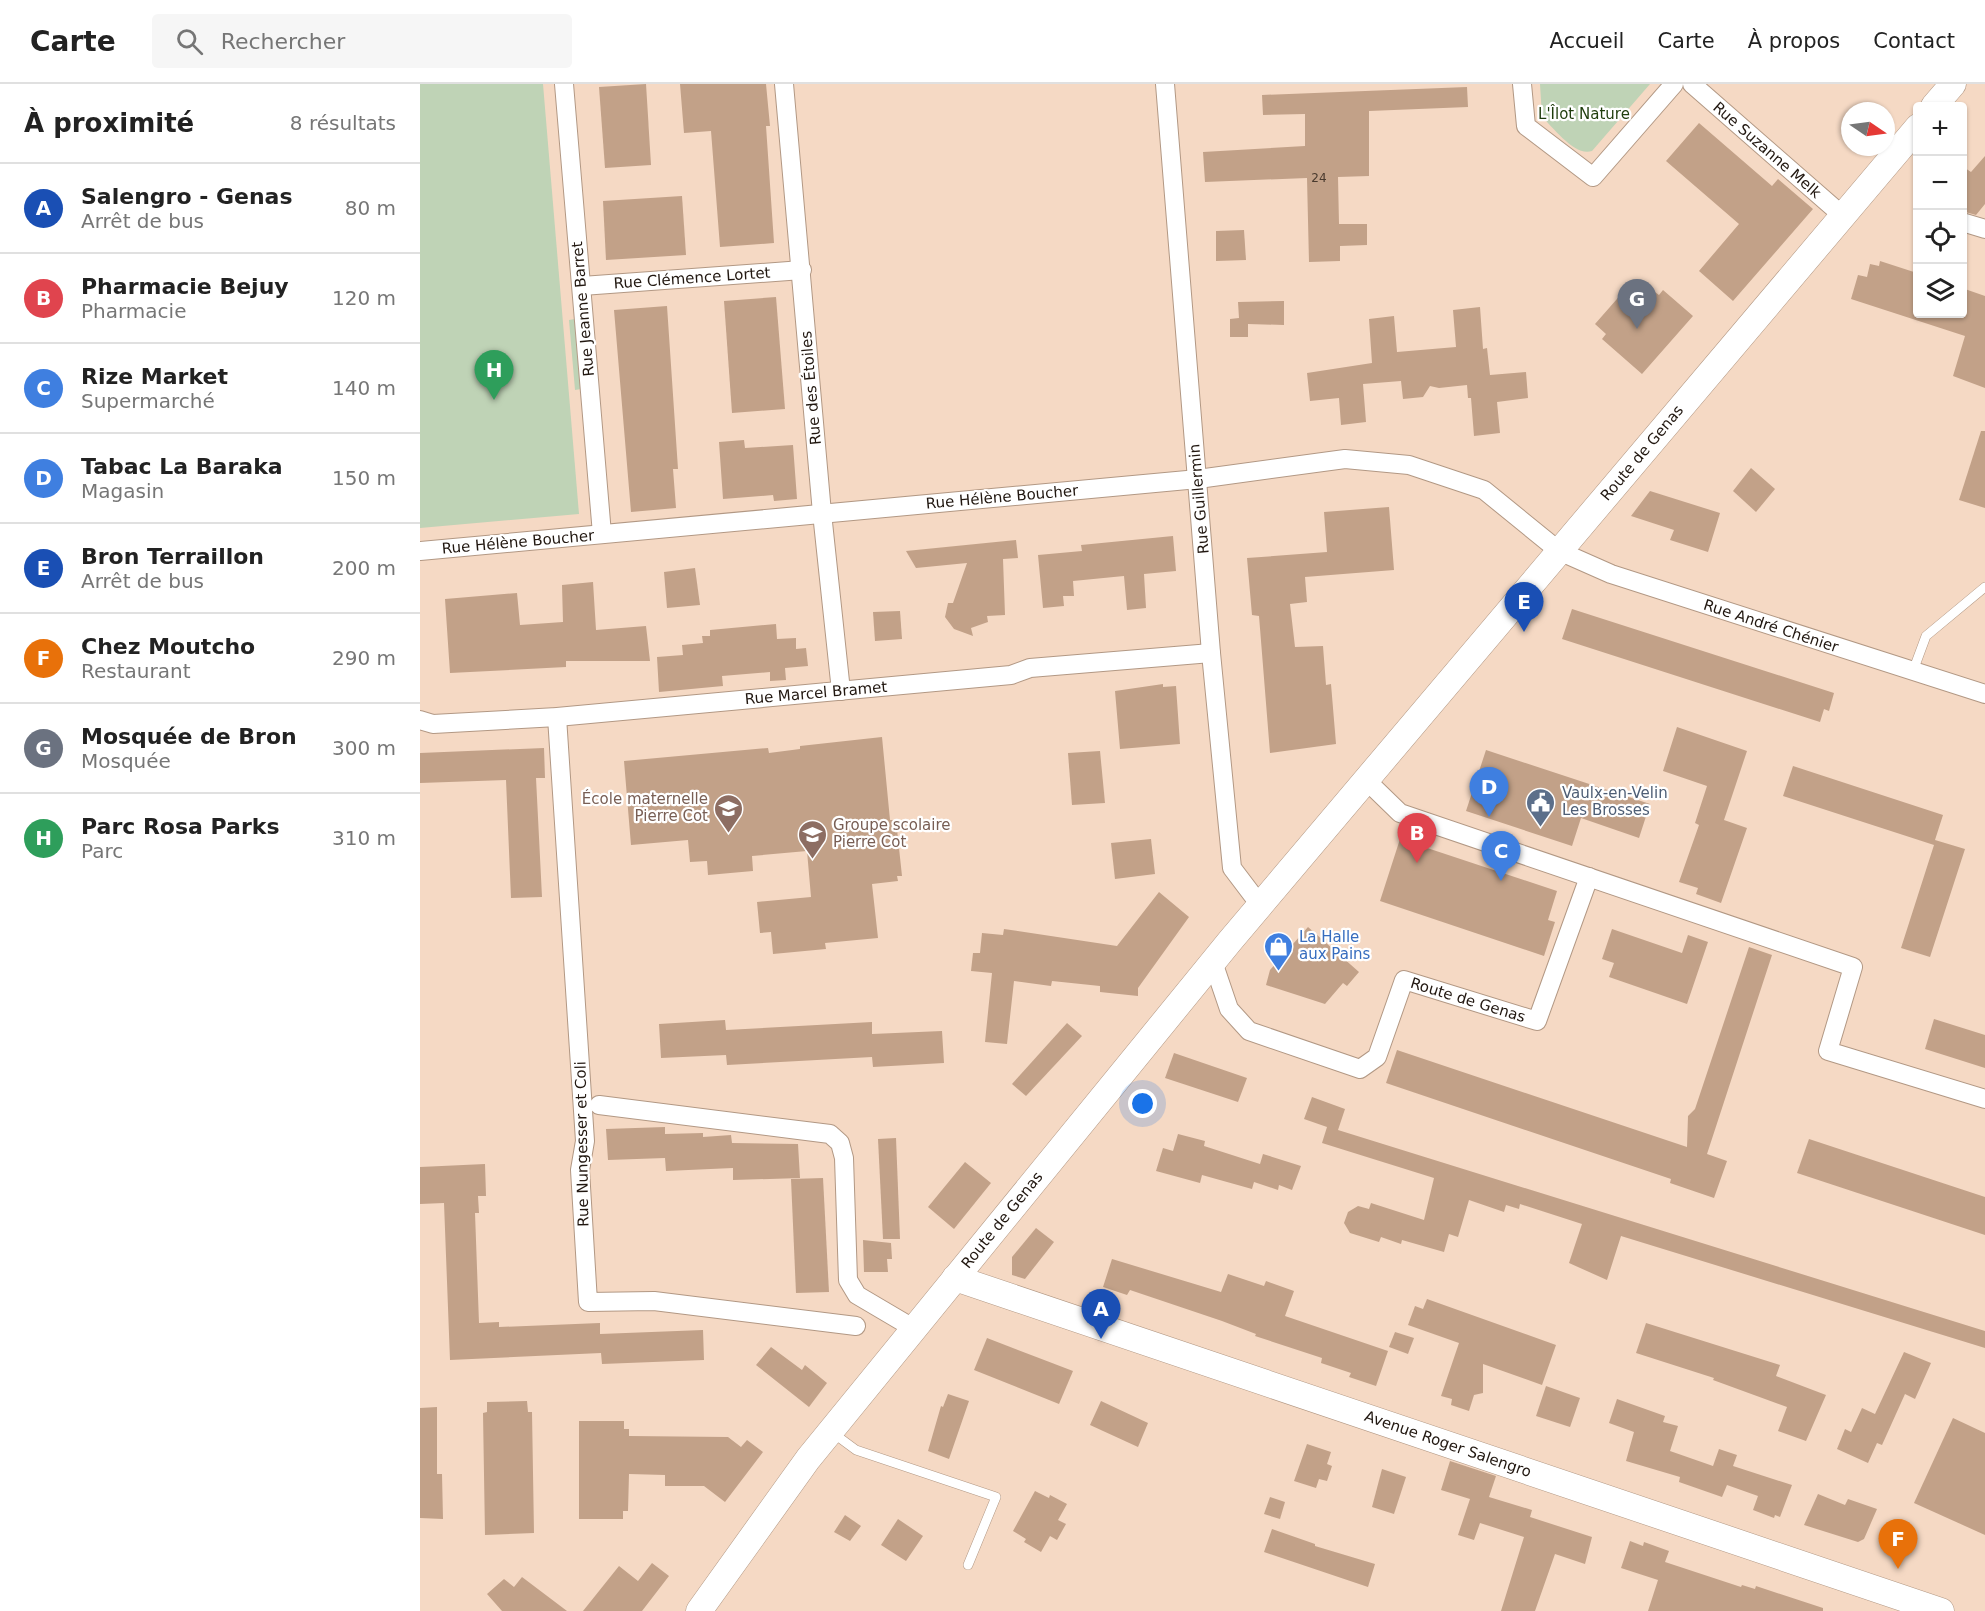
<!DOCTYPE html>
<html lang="fr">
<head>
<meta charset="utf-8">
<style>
  :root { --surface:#fff; --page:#f6f6f6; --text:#222; --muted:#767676; --line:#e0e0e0; --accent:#8e52c9 }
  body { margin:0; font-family:"DejaVu Sans",sans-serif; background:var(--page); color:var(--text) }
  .controls { position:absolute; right:18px; top:18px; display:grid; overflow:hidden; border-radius:6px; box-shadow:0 2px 4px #0004 }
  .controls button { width:54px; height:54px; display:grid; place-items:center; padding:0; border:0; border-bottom:2px solid var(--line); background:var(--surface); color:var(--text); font:30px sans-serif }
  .compass { position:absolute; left:1421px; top:18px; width:54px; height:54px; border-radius:50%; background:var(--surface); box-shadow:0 2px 4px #0004; rotate:103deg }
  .you { position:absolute; left:723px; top:1020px; width:21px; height:21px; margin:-15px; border:4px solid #fff; border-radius:50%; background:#1a73e8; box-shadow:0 0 0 9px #1a73e833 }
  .badge { display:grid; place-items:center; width:39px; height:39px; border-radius:50%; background:var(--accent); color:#fff; font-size:20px; font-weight:700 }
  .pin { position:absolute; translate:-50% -50px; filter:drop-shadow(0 2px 3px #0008) }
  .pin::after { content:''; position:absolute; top:32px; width:21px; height:18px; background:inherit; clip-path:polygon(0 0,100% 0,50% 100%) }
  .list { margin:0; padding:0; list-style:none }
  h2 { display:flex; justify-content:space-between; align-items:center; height:78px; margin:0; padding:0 24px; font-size:26px }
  h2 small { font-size:20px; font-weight:400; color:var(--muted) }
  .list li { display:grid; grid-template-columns:39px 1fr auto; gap:18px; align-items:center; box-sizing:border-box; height:90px; padding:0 24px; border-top:2px solid var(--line) }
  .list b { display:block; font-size:22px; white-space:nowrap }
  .list p { margin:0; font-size:20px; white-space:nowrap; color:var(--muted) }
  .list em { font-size:20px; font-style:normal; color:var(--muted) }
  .icon { flex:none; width:33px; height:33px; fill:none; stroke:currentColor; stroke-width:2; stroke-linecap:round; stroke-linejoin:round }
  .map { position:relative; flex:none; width:1565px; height:1527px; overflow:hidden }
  header { display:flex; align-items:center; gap:36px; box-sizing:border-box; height:84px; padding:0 30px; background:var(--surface); border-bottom:2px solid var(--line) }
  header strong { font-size:28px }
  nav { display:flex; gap:33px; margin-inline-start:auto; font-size:21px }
  .search { width:420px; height:54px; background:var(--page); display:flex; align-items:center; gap:15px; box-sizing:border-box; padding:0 21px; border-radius:6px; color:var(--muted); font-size:22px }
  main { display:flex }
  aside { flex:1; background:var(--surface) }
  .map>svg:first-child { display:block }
</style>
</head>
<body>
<header>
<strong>Carte</strong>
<div class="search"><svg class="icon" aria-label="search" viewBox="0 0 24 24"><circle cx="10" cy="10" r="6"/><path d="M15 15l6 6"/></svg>Rechercher</div>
<nav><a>Accueil</a><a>Carte</a><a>À propos</a><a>Contact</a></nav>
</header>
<main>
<aside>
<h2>À proximité<small>8 résultats</small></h2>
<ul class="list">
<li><span class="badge" style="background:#1a4fb4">A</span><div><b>Salengro - Genas</b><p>Arrêt de bus</p></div><em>80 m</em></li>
<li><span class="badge" style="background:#e0444e">B</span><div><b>Pharmacie Bejuy</b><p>Pharmacie</p></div><em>120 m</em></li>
<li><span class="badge" style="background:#3f7fe0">C</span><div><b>Rize Market</b><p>Supermarché</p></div><em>140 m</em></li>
<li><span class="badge" style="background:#3f7fe0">D</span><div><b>Tabac La Baraka</b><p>Magasin</p></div><em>150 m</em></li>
<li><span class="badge" style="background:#1a4fb4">E</span><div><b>Bron Terraillon</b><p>Arrêt de bus</p></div><em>200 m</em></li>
<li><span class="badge" style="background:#e8710a">F</span><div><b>Chez Moutcho</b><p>Restaurant</p></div><em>290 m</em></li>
<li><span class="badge" style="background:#6b7280">G</span><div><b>Mosquée de Bron</b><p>Mosquée</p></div><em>300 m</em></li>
<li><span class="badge" style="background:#2e9e5b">H</span><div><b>Parc Rosa Parks</b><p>Parc</p></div><em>310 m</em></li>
</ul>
</aside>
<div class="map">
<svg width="1565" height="1527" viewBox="0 0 1565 1527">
  <rect width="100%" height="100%" fill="#f5d9c4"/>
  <!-- green -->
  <g fill="#bfd3b6">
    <path d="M0 0H123L159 430 0 444Z"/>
    <path d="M1120 0H1230L1172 67C1155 73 1134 44 1122 33Z"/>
    <path d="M155 235 161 305 155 306 149 236Z"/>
  </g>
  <!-- building -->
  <g fill="#c2a188">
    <path d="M226 0 231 81 185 84 179 3Z"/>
    <path d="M260 0H346L350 42H346L354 159 300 163 291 47 264 49Z"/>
    <path d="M1047 3 1048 23 949 27V92L918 93 919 140H947V161L920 162V177L889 178 887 94 785 98 783 68 885 62V30L843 31 842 11Z"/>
    <path d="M1279 39 1352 102 1358 95 1393 125 1313 217 1279 187 1319 140 1246 77Z"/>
    <path d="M1565 72V120L1556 131 1542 127V82L1551 88Z"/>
    <path d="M262 112 266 171 186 176 183 117Z"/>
    <path d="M824 146 826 176 796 177V147Z"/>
    <path d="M1460 177 1497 189V230H1542V204L1565 212V304L1533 292 1545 252 1431 215 1438 191 1447 193 1450 180 1459 182Z"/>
    <path d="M1211 199 1226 213 1232 206 1239 211 1243 206 1273 232 1222 290 1182 255 1186 250 1175 240Z"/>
    <path d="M356 213 365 325 312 329 304 217Z"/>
    <path d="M864 217V241L828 240V253H810V235L819 234 818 218Z"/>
    <path d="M247 222 258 385H253L256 424 211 428 194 226Z"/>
    <path d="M1060 223 1063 265 1067 264 1070 291 1106 288 1108 314 1077 318 1080 349 1054 352 1051 314H1048L1047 301 1019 304 1010 302 1003 313 983 315 981 297 943 300 946 338 921 341 919 314 890 317 887 289 952 279 949 235 974 232 977 268 1036 263 1033 226Z"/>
    <path d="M1561 347H1565V424L1539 416Z"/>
    <path d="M324 356 325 364 373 361 377 415 354 417 353 411 303 415 299 358Z"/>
    <path d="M1331 384 1355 405 1336 428 1313 407Z"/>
    <path d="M1230 407 1300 429 1288 468 1250 456 1254 446 1211 432Z"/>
    <path d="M969 423 974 486 885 493 887 518 870 520 875 563 903 562 906 601 911 600 916 660 850 669 839 532 832 531 827 474 907 468 904 428Z"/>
    <path d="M753 452 756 487 724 490 726 524 707 526 704 492 653 497 654 512H643L644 522 623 524 618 471 662 467 661 461Z"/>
    <path d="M596 456 598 474 583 475 585 531 567 532 568 538 551 544 553 552 534 545 525 533 528 519H533L547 479 496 484 486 467Z"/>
    <path d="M275 484 280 521 247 524 244 488Z"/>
    <path d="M173 498 176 546 226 542 230 577H146V583L30 589 25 515 97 509 100 541 143 538 142 501Z"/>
    <path d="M1152 525 1414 609 1409 627 1404 625 1400 638 1142 555Z"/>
    <path d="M480 527 482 555 455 557 453 528Z"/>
    <path d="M356 540 357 555 376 554V565L386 564 388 582 365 584 366 596 350 597V588L302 592 303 602 239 608 237 573 263 571 262 561 283 559 282 552H290V546Z"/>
    <path d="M743 600V603L756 602 760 660 700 665 695 607Z"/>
    <path d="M1257 643 1327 667 1304 736 1327 744 1301 819 1276 810 1278 804 1259 798 1279 741 1275 739 1287 702 1243 687Z"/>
    <path d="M462 653 470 736H476L482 792H477L478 797 452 800 458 854 405 859 406 865 353 870 351 848 340 849 337 818 391 813 387 767 332 772 333 787 288 791 287 777 270 778 268 756 211 761 204 677 348 664 349 669 380 665V662Z"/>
    <path d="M124 664 125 694H116L122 813 91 814 86 696 0 699V669Z"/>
    <path d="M1066 666 1230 720 1219 754 1161 734 1152 762 1046 727Z"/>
    <path d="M680 667 685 719 652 721 648 669Z"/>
    <path d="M1373 682 1523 731 1515 756 1545 765 1510 873 1481 864 1514 761 1363 712Z"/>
    <path d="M731 755 735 790 695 795 691 759Z"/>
    <path d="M980 755 1137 807 1128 836 1135 838 1124 872 960 817Z"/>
    <path d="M739 808 769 833 718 904V912L680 908V902L632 897 631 902 594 897 587 960 565 958 572 889 551 887 553 869H560L562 849 583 851 584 845 697 862Z"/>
    <path d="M888 843 939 888 927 902 923 899 905 920 846 901 850 886Z"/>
    <path d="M1192 845 1262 869 1268 851 1288 858 1267 920 1189 893 1194 879 1182 875Z"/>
    <path d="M1329 863 1352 871 1287 1070 1307 1077 1294 1114 1250 1099 1251 1095 966 999 977 966 1267 1063 1268 1032 1275 1025Z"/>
    <path d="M1514 935 1565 951V984L1505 965Z"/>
    <path d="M305 936 306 946 452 938V950L522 947 524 979 453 983 452 973 307 981 306 971 241 974 239 940Z"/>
    <path d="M647 939 662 952 606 1012 592 1000Z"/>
    <path d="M754 969 827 994 818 1018 745 994Z"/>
    <path d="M892 1013 925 1025 918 1046 1565 1247V1264L1201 1152 1187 1196 1149 1179 1162 1140 1100 1120 1099 1125 1086 1121 1084 1128 1049 1116 1038 1153 1029 1150 1024 1168 982 1156 981 1160 961 1153 959 1158 930 1149 924 1139 928 1128 938 1122 949 1125 951 1119 1004 1136 1014 1094 902 1059 907 1043 884 1035Z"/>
    <path d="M245 1043V1050L283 1049V1053L311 1051 312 1059 378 1060 380 1094 313 1096V1084L246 1087 245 1074 188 1076 186 1045Z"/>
    <path d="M758 1050 785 1057 784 1062 840 1080 843 1070 881 1082 872 1106 859 1101 858 1106 834 1098 832 1105 782 1091 780 1099 736 1087 743 1064 753 1067Z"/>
    <path d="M476 1054 480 1155H463L458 1055Z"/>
    <path d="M1389 1055 1565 1113V1151L1377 1089Z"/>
    <path d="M545 1078 571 1099 534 1145 508 1123Z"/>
    <path d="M65 1080 66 1112H58L59 1129H55L59 1239 79 1238V1243L180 1239V1250L283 1246 284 1276 182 1280 181 1269 30 1276 24 1119 0 1120V1083Z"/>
    <path d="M403 1094 409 1208 376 1209 371 1095Z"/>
    <path d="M616 1144 634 1158 605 1195 592 1191V1173Z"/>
    <path d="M443 1156 471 1159 472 1175H467L468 1188H444Z"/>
    <path d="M692 1175 801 1208 808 1190 844 1202 846 1197 874 1207 865 1232 968 1267 956 1302 929 1293 931 1289 901 1279 902 1274 835 1252 836 1250 802 1237 710 1206 707 1211 683 1203Z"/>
    <path d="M1007 1215 1136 1261 1122 1301 1063 1280V1309L1054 1311 1049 1327 1031 1321 1032 1315 1021 1312 1039 1259 988 1241 995 1222 1003 1225Z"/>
    <path d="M1226 1239 1360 1281 1356 1292 1406 1311 1386 1357 1358 1347 1367 1323 1293 1296 1294 1294 1216 1269Z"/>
    <path d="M975 1248 994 1254 988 1270 969 1263Z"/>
    <path d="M567 1254 653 1287 639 1320 554 1286Z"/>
    <path d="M351 1263 382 1286 385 1281 407 1299 389 1323 336 1281Z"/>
    <path d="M1484 1268 1511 1279 1495 1315 1485 1310 1462 1361 1457 1359 1448 1379 1417 1365 1425 1345 1431 1348 1442 1324 1455 1330Z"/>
    <path d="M1126 1302 1160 1314 1150 1343 1116 1332Z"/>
    <path d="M528 1310 549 1317 529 1375 508 1367 521 1322 523 1323Z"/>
    <path d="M1197 1315 1245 1332 1243 1338 1258 1342 1250 1367 1293 1382 1299 1365 1317 1371 1313 1382 1372 1401 1360 1433 1355 1431 1354 1434 1333 1426 1338 1412 1307 1401 1302 1413 1259 1398 1260 1393 1206 1377 1214 1348 1189 1339Z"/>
    <path d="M107 1317 108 1328H112L114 1449 65 1451 63 1329 67 1328V1318Z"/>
    <path d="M681 1317 728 1339 718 1363 670 1341Z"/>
    <path d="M17 1323V1390H22L23 1435 0 1434V1324Z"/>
    <path d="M1533 1334 1565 1349V1451L1494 1419Z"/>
    <path d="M159 1337H204V1345H209V1352L308 1353 321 1363 327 1356 343 1368 305 1418 284 1402H245V1391L209 1390 208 1427H203V1435H159Z"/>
    <path d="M887 1360 911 1368 907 1380 912 1382 907 1397 899 1395 896 1404 874 1397Z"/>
    <path d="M1030 1377 1076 1392 1069 1413 1112 1426 1110 1433 1172 1453 1165 1480 1135 1470 1115 1527H1081L1104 1453 1060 1439 1054 1456 1038 1451 1050 1415 1021 1406Z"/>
    <path d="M962 1385 986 1393 974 1430 952 1423Z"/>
    <path d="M615 1407 629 1414 630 1411 647 1420 638 1436 646 1440 637 1456 630 1452 621 1468 604 1458 606 1455 593 1447Z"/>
    <path d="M1398 1410 1425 1421 1428 1415 1457 1425 1444 1455 1438 1458 1384 1441Z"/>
    <path d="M850 1413 865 1418 860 1435 844 1430Z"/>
    <path d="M425 1431 441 1442 430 1457 414 1448Z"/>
    <path d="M478 1435 503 1452 486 1477 461 1461Z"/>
    <path d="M852 1445 895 1460V1462L955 1480 948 1503 844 1468Z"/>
    <path d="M1210 1457 1223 1462 1224 1458 1249 1467 1245 1478 1321 1503 1322 1501 1335 1505 1336 1502 1403 1524V1527H1228L1238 1496 1201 1484Z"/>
    <path d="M232 1479 249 1492 222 1527H163L199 1482 218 1497Z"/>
    <path d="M102 1493 147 1527H82L67 1510 84 1495 94 1503Z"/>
  </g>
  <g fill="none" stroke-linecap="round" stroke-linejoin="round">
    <defs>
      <g id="lane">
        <path d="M1493 587 1506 552 1565 503"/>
        <path d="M413 1349 436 1366 576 1413 548 1481"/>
      </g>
      <g id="street">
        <path d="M144 0 182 450"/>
        <path d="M364 0 402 429 421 607"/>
        <path d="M745 0 791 569 812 784 840 821"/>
        <path d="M1102 0 1106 42 1173 93 1254 0"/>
        <path d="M1272 0 1423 132"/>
        <path d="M1542 138 1565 145"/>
        <path d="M162 202 382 186"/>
        <path d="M0 467 778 395 925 375 989 381 1064 406 1139 467 1191 490 1565 610"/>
        <path d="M137 633 165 1057 160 1086 168 1218 234 1217 436 1242"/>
        <path d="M0 636 13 640 137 633 591 591 610 584 791 569"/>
        <path d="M946 696 980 729 1433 883 1408 967 1565 1015"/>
        <path d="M793 878 809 925 829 947 940 985 957 973 984 896 1117 937 1169 793"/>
        <path d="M179 1021 410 1050 420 1059 424 1074 428 1196 437 1211 493 1244"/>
      </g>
      <g id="secondary">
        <path d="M1514 22 1533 0"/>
        <path d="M535 1194 1521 1527"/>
        <path d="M279 1527 388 1375 810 857 1498 43"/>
      </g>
    </defs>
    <!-- lane casing -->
    <use href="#lane" stroke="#b29884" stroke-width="10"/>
    <!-- street casing -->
    <use href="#street" stroke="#b29884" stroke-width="20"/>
    <!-- secondary casing -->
    <use href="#secondary" stroke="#b29884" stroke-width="27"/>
    <!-- lane -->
    <use href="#lane" stroke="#fff" stroke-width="9"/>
    <!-- street -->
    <use href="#street" stroke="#fff" stroke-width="18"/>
    <!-- secondary -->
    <use href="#secondary" stroke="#fff" stroke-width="26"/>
  </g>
  <!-- icons -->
  <defs>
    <symbol id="civic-pin" viewBox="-11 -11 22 30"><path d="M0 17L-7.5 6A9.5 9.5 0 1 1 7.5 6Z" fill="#5c6f8a" stroke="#fff"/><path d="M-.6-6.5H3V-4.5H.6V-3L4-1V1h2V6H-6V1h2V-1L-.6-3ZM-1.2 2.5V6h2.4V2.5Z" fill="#fff"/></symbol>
    <symbol id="school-pin" viewBox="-11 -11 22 30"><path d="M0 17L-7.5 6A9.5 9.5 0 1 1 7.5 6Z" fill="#8d6e63" stroke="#fff"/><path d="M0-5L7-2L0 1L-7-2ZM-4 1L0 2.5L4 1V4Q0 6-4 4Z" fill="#fff"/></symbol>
    <symbol id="shop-pin" viewBox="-11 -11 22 30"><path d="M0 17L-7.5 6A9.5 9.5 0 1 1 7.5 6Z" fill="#3f7fe0" stroke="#fff"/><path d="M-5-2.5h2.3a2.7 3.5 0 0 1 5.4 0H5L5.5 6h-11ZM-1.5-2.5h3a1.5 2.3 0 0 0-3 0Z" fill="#fff"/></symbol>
  </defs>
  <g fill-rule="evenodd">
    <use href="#civic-pin" x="1104" y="702" width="33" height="45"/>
    <use href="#school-pin" x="292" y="708" width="33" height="45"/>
    <use href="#school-pin" x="376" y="734" width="33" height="45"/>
    <use href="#shop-pin" x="842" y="846" width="33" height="45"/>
  </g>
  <g text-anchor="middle" stroke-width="4.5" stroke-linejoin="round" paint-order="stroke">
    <!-- number labels -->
    <g font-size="12" fill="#493a2e">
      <text x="899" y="98">24</text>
    </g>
    <!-- park labels -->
    <g font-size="15" fill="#1f3d0c" stroke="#fff">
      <text x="1164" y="35">L'Îlot Nature</text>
    </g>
    <!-- street labels -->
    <g font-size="15" fill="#211710" stroke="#fff">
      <text transform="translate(1347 66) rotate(41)" y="5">Rue Suzanne Melk</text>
      <text transform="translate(272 194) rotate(-4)" y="5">Rue Clémence Lortet</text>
      <text transform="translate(163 225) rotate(-95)" y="5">Rue Jeanne Barret</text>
      <text transform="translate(391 304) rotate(-95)" y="5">Rue des Étoiles</text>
      <text transform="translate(1222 369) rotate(-50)" y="5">Route de Genas</text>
      <text transform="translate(582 413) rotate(-5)" y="5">Rue Hélène Boucher</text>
      <text transform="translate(779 415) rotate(-95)" y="5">Rue Guillermin</text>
      <text transform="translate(98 458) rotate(-5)" y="5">Rue Hélène Boucher</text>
      <text transform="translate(1351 542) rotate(18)" y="5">Rue André Chénier</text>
      <text transform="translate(396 609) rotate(-5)" y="5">Rue Marcel Bramet</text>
      <text transform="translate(1048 916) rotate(17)" y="5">Route de Genas</text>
      <text transform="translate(162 1060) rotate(-91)" y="5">Rue Nungesser et Coli</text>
      <text transform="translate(582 1136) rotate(-51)" y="5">Route de Genas</text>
      <text transform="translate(1028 1360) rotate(19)" y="5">Avenue Roger Salengro</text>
    </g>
    <!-- service labels -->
    <g font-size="15" fill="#4e5e75" stroke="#fff" text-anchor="start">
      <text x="1142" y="714">Vaulx-en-Velin<tspan x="1142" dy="17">Les Brosses</tspan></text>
    </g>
    <!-- education labels -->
    <g font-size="15" fill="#785e54" stroke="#fff" text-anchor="end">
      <text x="288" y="720">École maternelle<tspan x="288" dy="17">Pierre Cot</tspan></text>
      <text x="413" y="746" text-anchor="start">Groupe scolaire<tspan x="413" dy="17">Pierre Cot</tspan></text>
    </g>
    <!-- shop labels -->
    <g font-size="15" fill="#366cbe" stroke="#fff" text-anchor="start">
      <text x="879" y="858">La Halle<tspan x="879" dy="17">aux Pains</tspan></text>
    </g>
  </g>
</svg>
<div class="controls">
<button>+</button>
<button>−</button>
<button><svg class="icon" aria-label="locate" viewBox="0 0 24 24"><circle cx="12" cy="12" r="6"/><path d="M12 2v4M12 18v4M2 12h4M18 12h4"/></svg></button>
<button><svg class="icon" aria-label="layers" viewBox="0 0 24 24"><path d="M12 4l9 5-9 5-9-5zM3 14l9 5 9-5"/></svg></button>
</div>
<svg class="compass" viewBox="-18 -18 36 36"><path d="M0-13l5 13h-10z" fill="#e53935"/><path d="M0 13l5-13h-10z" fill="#767676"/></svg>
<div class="you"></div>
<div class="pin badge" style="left:681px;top:1255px;background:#1a4fb4">A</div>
<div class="pin badge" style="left:997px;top:779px;background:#e0444e">B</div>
<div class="pin badge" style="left:1081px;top:797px;background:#3f7fe0">C</div>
<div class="pin badge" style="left:1069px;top:733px;background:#3f7fe0">D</div>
<div class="pin badge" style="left:1104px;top:548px;background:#1a4fb4">E</div>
<div class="pin badge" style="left:1478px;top:1485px;background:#e8710a">F</div>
<div class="pin badge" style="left:1217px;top:245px;background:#6b7280">G</div>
<div class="pin badge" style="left:74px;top:316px;background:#2e9e5b">H</div>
</div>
</main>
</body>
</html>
